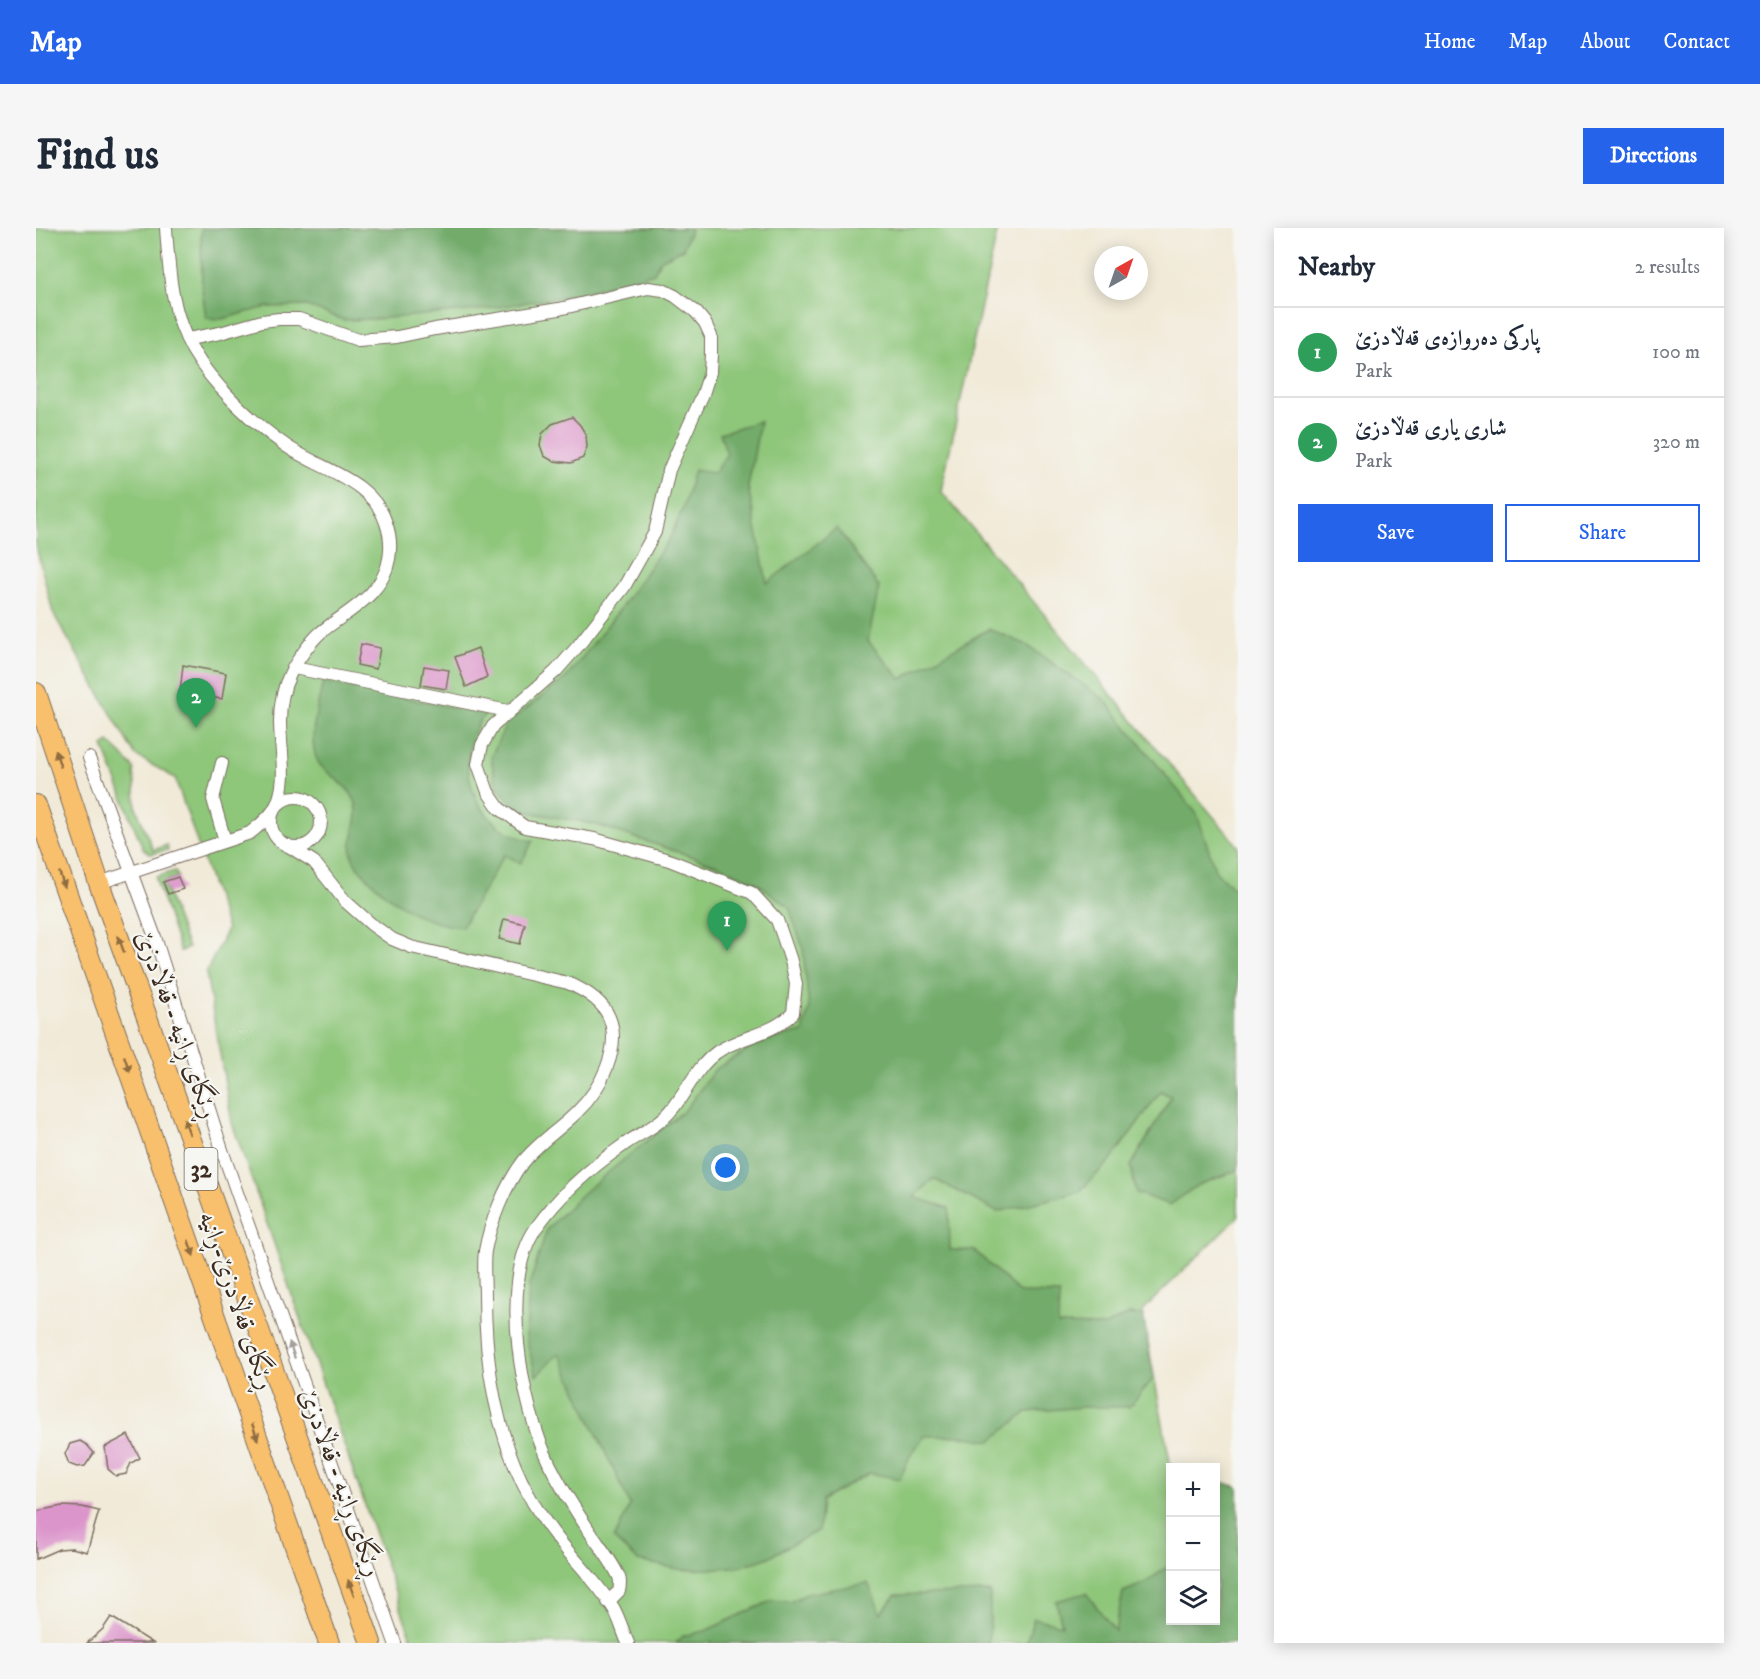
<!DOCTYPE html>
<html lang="en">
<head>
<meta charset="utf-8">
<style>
  :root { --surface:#fff; --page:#f6f6f7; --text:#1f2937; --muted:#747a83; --line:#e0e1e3; --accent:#2563eb }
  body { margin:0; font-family:"IM FELL DW Pica",Amiri,serif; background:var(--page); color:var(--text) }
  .controls { position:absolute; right:18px; bottom:18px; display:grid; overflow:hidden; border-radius:0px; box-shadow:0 3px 15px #0003 }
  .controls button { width:54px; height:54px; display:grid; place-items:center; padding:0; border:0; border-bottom:2px solid var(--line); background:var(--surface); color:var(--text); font:30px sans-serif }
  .compass { position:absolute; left:1058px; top:18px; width:54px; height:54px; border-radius:50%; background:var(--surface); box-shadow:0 3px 15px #0003; rotate:40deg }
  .you { position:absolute; left:690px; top:940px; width:21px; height:21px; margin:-15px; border:4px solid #fff; border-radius:50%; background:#1a73e8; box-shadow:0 0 0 9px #1a73e833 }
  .badge { display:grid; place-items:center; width:39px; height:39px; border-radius:50%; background:var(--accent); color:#fff; font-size:20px; font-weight:700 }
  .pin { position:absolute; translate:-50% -50px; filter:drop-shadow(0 2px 3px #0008) }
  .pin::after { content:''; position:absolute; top:32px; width:21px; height:18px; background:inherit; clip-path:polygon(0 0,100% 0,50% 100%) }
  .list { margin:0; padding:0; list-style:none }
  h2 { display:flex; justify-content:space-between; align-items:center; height:78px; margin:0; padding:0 24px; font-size:26px }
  h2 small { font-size:20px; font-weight:400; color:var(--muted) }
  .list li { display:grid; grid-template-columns:39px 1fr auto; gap:18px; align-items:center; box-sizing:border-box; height:90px; padding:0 24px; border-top:2px solid var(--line) }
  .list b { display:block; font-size:22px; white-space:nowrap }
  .list p { margin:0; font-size:20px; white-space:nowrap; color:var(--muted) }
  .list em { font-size:20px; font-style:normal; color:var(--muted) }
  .actions { display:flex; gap:12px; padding:18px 24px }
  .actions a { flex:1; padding:14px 0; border:2px solid var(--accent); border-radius:0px; text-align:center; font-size:21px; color:var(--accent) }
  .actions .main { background:var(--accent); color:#fff }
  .icon { flex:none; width:33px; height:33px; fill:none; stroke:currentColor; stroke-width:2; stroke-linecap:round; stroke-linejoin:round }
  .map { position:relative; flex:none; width:1202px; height:1415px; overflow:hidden; border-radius:0px }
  header { display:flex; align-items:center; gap:36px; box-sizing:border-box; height:84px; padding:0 30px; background:var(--accent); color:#fff }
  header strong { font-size:28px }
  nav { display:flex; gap:33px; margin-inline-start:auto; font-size:21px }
  .intro { display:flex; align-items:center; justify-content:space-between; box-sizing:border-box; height:144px; padding:0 36px }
  h1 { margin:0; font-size:42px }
  .button { padding:15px 27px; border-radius:0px; background:var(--accent); color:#fff; font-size:21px; font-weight:700 }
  main { display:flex; gap:36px; padding:0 36px }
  aside { flex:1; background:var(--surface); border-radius:0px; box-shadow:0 3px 15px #0003 }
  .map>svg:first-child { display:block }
</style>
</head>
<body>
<header>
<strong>Map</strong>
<nav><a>Home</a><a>Map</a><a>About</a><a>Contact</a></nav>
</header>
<div class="intro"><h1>Find us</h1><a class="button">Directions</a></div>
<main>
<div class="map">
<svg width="1202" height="1415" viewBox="0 0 1202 1415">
  <rect width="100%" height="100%" fill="#f6f6f2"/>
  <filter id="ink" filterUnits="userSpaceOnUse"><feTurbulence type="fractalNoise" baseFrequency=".0167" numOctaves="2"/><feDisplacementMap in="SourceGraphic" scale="12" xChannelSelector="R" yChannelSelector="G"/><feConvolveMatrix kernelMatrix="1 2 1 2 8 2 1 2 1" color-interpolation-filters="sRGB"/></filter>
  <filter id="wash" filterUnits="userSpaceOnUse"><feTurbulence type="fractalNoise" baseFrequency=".008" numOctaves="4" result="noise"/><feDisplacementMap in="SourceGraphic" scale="24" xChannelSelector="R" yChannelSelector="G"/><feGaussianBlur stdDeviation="1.35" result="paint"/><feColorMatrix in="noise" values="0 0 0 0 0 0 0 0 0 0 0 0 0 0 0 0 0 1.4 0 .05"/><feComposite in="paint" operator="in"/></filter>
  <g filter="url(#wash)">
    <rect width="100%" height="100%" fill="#f1ead8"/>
    <!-- green -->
    <g fill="#8ec67a" stroke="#64784c" stroke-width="1.5">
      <path d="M0 0H962L905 263 1202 618V989L1106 1083 1135 1239 1134 1392H1180L1202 1415H377L196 895 170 745 191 701 139 550 99 527 17 385 0 318Z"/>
      <path d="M73 514 98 540 100 579 117 622 131 617 132 622 115 626 107 621 67 518Z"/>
      <path d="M139 643 142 649 127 654 152 720 144 723 120 652V649Z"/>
    </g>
    <!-- forest -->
    <g fill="#72ab6a" stroke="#566a44" stroke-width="1.5">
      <path d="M165 0H655L647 21 624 32 618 45 538 67 444 82 341 91 307 92 271 78 231 79 186 91 170 90 166 61Z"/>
      <path d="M724 193 712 259 731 355 801 300 843 359 832 413 865 451 953 401 989 416 1069 472 1161 586 1180 644 1202 664V942L1162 957 1134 977 1100 965 1095 938 1135 869 1125 863 1075 932 1043 964 961 984 898 951 878 969 913 980 914 1022H938L984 1065 1023 1066 1022 1097 1069 1098 1093 1086 1107 1087 1118 1150 1093 1179H1048L991 1184 955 1213 924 1208H888L874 1228 864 1251 834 1245 786 1272 783 1302 731 1330 706 1338 674 1341 647 1342 602 1333 578 1311 594 1277 523 1125 500 1148 490 1109 493 1058 511 1001 548 964 649 882 679 841 727 813 767 804 773 780 767 721 753 679 721 655 681 637 558 596 486 583 475 575 460 557 455 529 470 496 531 449 584 381 634 310 647 280 658 242 678 245 691 226 684 205Z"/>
      <path d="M287 454 450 486C441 494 438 503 435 515 423 559 451 605 497 613L485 635 468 627 426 699C390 696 364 680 338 656 331 649 318 638 316 627 312 608 328 588 317 569 311 557 298 550 288 541 267 523 282 478 287 454Z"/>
      <path d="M1183 1253 1202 1259V1415H990L998 1390 1026 1397 1020 1373 1050 1365 1079 1403 1087 1364 1109 1355 1134 1337V1392H1180V1255Z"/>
      <path d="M832 1355 845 1386 859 1367 954 1364V1402L951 1415H640L646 1408 669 1403 737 1372 754 1374 770 1366Z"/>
    </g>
    <g id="blocks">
      <!-- building -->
      <g fill="#dc95cb">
        <path d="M536 189 544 197 550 207 551 219 547 230 535 235 517 233 508 228 504 217 506 206 516 196Z"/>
        <path d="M325 416 344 420 340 441 321 437Z"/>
        <path d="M442 420 451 449 430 459 419 429Z"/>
        <path d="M147 437 190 445 186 471 144 465Z"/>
        <path d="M388 438 413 442 410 461 385 457Z"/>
        <path d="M142 649 147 661 132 666 127 654Z"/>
        <path d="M468 691 489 696 484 716 463 711Z"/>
        <path d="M92 1207 104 1230 95 1235 90 1246 80 1248 72 1241 69 1219Z"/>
        <path d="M44 1213 51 1217 58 1225 49 1238 41 1239 33 1236 29 1226 34 1216Z"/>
        <path d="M26 1278 46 1279 63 1283 51 1324 36 1320 23 1321 0 1331V1283Z"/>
        <path d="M75 1389 117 1415H51L67 1401Z"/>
      </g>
    </g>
  </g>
  <g filter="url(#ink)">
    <use href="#blocks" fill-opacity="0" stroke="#7b6d5f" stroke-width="1.5"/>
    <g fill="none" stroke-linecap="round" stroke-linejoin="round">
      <defs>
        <g id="street">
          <path d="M152 111 184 105 226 93 243 91H263L322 112 361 109 399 101 523 81 612 60 627 62 639 68 660 84 669 95 675 108V126L674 144 667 166 633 242 619 304 588 359 542 418 520 443 457 498 446 517 442 536 452 564 463 580 489 599 558 611 633 632 716 665 741 692 748 712 755 733 760 756 757 785C734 808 706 807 681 824 655 843 647 876 624 893 613 902 600 908 589 916 557 938 523 967 500 1000 462 1054 486 1181 514 1237 526 1261 541 1285 556 1307 565 1320 577 1335 583 1349 585 1354 584 1358 583 1363L572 1374"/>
          <path d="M258 440 472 483"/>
          <path d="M53 530 119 709 186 922 359 1415"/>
          <path d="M186 535 177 571 189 613"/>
          <circle cx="260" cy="594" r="25"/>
          <path d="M251 617 278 634 309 673 335 696 356 711 375 719 532 755C548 762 566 772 573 789 586 820 564 862 542 883 525 901 501 915 486 935 469 958 454 995 449 1023 447 1037 449 1054 449 1068 449 1147 463 1226 508 1292 529 1324 558 1349 578 1381 584 1392 587 1404 592 1415"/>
          <path d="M63 655 214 605C221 599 231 592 237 583 254 558 244 523 244 494 244 478 247 460 254 446 259 435 275 413 284 405 309 384 347 368 353 331 355 320 354 306 350 295 336 251 284 242 249 217 217 195 177 157 157 123 135 85 133 43 130 0"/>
        </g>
        <g id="primary">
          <path d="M0 465 63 655 335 1415"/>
          <path d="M0 577 293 1415"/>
        </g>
      </defs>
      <!-- street casing -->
      <use href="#street" stroke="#7b6d5f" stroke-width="14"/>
      <!-- primary casing -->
      <use href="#primary" stroke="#7b6d5f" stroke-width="22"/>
      <!-- street -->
      <use href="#street" stroke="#fff" stroke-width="12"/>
      <!-- primary -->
      <use href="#primary" stroke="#f8bf6c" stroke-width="20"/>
    </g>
    <!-- one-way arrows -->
    <defs><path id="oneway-solid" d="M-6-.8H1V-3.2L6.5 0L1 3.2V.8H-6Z" transform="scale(1.5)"/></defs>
    <g fill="#906d41">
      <use href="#oneway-solid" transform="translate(22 531) rotate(-108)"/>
      <use href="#oneway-solid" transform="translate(26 652) rotate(71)"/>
      <use href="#oneway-solid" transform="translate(85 716) rotate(-110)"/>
      <use href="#oneway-solid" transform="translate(91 836) rotate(71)"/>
      <use href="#oneway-solid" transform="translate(151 899) rotate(-110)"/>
      <use href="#oneway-solid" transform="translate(155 1020) rotate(71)"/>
      <use href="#oneway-solid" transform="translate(219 1204) rotate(71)"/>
      <use href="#oneway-solid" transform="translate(315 1360) rotate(-110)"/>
    </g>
    <use fill="#a79f9a" href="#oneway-solid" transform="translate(256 1122) rotate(-109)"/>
  </g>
  <g text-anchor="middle" stroke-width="4.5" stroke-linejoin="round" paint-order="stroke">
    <!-- shield labels -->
    <rect fill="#f6f6f2" stroke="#73675e" stroke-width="1.5" x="148.5" y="920" width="33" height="42" rx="4.5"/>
    <g font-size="24" font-weight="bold" fill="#3b2a1e">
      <text x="165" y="949">32</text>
    </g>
    <!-- street labels -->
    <g font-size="26" fill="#3b2a1e" stroke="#f6f6f2">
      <text transform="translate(142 796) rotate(70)" y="9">ڕێگای ڕانیە - قەڵادزێ</text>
      <text transform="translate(202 1072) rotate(71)" y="9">ڕێگای قەڵادزێ-ڕانیە</text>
      <text transform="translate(306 1254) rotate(70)" y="9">ڕێگای ڕانیە - قەڵادزێ</text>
    </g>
  </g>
</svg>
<div class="controls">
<button>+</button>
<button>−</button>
<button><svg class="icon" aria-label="layers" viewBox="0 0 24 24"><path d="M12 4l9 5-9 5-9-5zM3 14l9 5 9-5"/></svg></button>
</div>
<svg class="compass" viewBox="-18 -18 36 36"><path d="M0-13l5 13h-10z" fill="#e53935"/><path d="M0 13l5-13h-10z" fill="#747a83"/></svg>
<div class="you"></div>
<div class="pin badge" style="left:691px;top:723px;background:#2e9e5b">1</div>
<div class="pin badge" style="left:160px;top:500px;background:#2e9e5b">2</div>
</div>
<aside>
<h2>Nearby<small>2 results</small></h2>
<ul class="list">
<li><span class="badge" style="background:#2e9e5b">1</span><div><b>پارکی دەروازەی قەڵادزێ</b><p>Park</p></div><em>100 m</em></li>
<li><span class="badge" style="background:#2e9e5b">2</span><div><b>شاری یاری قەڵادزێ</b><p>Park</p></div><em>320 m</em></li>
</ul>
<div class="actions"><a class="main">Save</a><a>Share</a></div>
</aside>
</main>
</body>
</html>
